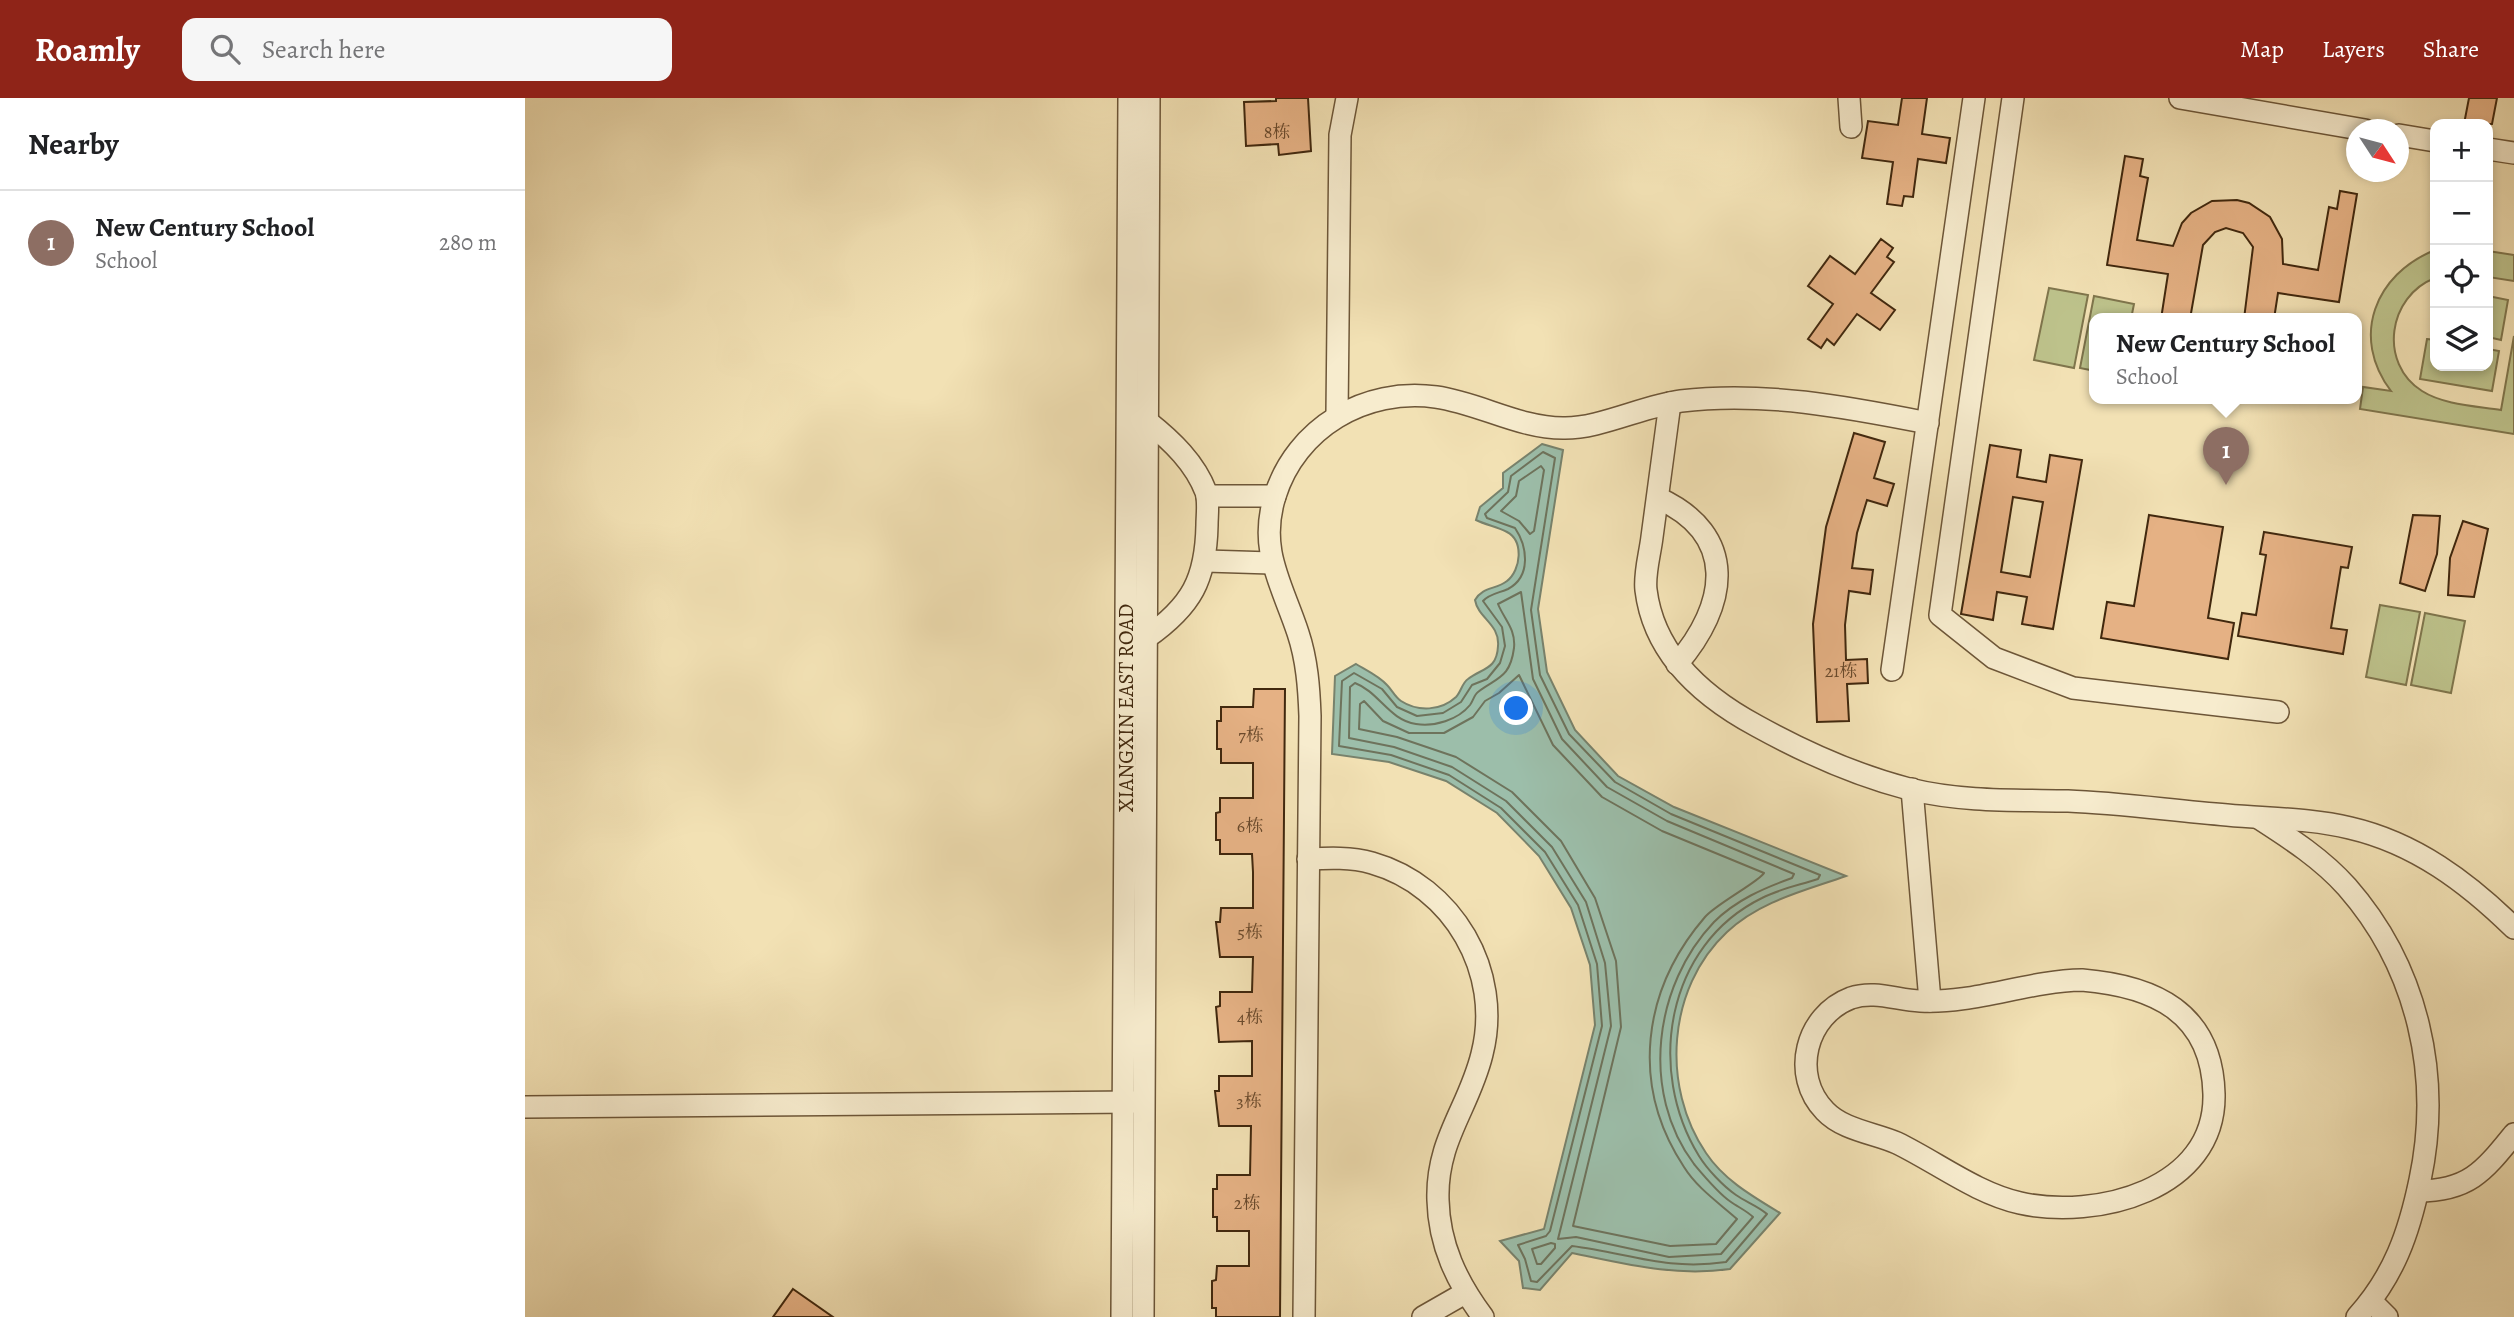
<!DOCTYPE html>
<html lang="en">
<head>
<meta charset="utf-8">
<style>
  :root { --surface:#fff; --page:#f6f6f6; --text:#202124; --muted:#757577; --line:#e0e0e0; --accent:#8f2418 }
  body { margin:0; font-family:Alegreya,"Noto Serif SC",serif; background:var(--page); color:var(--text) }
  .controls { position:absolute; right:21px; top:21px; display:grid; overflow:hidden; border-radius:14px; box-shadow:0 4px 10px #0003 }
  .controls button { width:63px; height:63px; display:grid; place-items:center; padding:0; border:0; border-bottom:2px solid var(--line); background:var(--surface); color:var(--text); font:35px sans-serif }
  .compass { position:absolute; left:1821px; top:21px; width:63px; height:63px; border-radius:50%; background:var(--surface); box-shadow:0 4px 10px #0003; rotate:126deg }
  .you { position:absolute; left:992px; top:611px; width:24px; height:24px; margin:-18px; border:5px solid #fff; border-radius:50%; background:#1a73e8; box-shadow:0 0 0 10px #1a73e833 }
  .badge { display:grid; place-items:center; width:46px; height:46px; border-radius:50%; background:var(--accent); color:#fff; font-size:23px; font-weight:700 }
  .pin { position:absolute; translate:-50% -58px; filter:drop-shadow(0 2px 4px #0008) }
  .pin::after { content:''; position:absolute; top:37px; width:24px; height:21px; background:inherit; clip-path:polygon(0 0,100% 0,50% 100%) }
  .popup { position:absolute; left:1564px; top:215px; width:273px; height:91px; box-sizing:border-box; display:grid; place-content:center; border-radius:14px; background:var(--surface); filter:drop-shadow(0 2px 5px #0005); font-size:23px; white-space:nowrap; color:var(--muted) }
  .popup b { font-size:26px; color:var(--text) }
  .popup::after { content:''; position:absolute; left:50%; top:100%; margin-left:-14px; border:14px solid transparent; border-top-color:var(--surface) }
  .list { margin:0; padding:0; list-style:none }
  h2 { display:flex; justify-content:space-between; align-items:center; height:91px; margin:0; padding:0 28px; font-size:30px }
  h2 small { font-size:23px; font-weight:400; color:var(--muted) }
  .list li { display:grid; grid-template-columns:46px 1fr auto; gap:21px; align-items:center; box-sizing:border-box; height:105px; padding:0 28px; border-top:2px solid var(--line) }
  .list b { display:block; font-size:26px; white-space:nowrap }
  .list p { margin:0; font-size:23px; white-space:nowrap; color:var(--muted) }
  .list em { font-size:23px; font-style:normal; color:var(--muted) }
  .icon { flex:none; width:38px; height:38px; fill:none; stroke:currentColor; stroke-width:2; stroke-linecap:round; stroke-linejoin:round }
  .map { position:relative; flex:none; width:1989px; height:1219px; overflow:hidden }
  header { display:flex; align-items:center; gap:42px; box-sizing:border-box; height:98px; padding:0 35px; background:var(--accent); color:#fff }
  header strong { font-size:33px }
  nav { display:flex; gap:38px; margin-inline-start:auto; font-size:24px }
  .search { width:490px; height:63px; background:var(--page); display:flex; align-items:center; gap:18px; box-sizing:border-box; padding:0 24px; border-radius:14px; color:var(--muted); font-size:26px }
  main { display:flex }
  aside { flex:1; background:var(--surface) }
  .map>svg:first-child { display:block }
</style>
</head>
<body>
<header>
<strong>Roamly</strong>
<div class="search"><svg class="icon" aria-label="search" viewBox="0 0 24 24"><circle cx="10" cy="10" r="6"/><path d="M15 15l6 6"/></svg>Search here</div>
<nav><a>Map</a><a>Layers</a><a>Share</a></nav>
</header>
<main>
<aside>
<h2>Nearby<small></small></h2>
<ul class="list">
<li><span class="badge" style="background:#8d6e63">1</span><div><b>New Century School</b><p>School</p></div><em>280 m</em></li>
</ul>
</aside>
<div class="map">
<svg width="1989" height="1219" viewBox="0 0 1989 1219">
  <rect width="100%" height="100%" fill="#f2e1b4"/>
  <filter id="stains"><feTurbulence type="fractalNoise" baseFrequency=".00286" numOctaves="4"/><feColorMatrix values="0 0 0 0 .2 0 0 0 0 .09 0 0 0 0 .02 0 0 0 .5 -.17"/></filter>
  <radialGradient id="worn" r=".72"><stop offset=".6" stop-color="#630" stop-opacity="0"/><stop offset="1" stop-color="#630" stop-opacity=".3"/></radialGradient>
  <!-- green -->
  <g fill="#bdc28b" stroke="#7f754c" stroke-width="2">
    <path d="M1910 152V180C1863 198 1853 265 1897 293 1919 307 1951 308 1976 312L1989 238V336L1835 311 1838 289 1866 293C1825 239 1850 176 1910 152Z"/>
    <path d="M1963 153 1989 157V183L1963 179Z"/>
    <path d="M1524 190 1563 197 1549 270 1509 262Z"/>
    <path d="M1569 198 1609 206 1606 221H1570V273L1555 270Z"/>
    <path d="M1963 198 1983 202 1976 242 1963 239Z"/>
    <path d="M1902 241 1910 242V268H1963V251L1974 253 1967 293 1895 281Z"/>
    <path d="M1855 507 1895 514 1881 587 1841 579Z"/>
    <path d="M1900 515 1940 523 1926 595 1886 587Z"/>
  </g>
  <!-- water -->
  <path fill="#9cbeaa" stroke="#78826c" stroke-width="2" d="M1017 346 1038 352 1013 511 1022 574 1050 632 1093 678 1149 709 1321 778C1279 793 1235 803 1202 834 1142 890 1136 989 1181 1055 1199 1082 1227 1098 1255 1115L1205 1171C1150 1179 1101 1166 1047 1155L1015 1192 998 1190 994 1163 975 1143 1019 1131 1070 927 1065 867 1046 810 1014 758 972 715 921 683 864 664 807 656 810 578 831 566C841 572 854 578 862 587 867 592 870 599 876 603 893 614 916 613 931 599 936 594 937 585 943 581 957 570 972 572 973 548 975 526 953 520 950 502 958 488 971 492 982 483 996 472 999 443 982 434 973 429 961 427 951 422L955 409 978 390V375Z"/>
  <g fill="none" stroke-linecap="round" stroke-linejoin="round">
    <!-- shore -->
    <g stroke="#6e735c" stroke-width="2">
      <path d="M1018 354 1030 360 1006 512 1015 577 1044 636 1090 684 1146 716 1295 777 1293 781C1275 787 1254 791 1237 800 1141 847 1121 972 1174 1058 1182 1071 1198 1088 1211 1097 1221 1104 1233 1108 1242 1116L1201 1164C1141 1173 1103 1155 1047 1148L1012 1184 1006 1183 1000 1161 993 1147 1021 1138 1025 1133 1077 928 1072 866 1053 807 1020 754 976 710 924 677 866 657 814 648 817 583 829 575 857 591 872 609 892 618 918 615 936 604 947 587 962 581 975 565 980 548 977 529 958 503C964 496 974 495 983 491 1007 478 1002 448 990 430L962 420 960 416 983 394 986 378Z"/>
      <path d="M1016 368 1019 372 1009 433 1005 436 994 423 976 413 991 398 994 383Z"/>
      <path d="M996 494 1008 581 1037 641 1082 689 1142 723 1269 776 1267 780C1239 790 1211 802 1189 824 1129 887 1115 994 1169 1066 1179 1078 1193 1095 1206 1104 1213 1109 1222 1113 1228 1119L1196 1156 1144 1159 1051 1139 1033 1141 1086 928 1080 865 1061 804 1027 749 981 703 927 669 869 649 824 640 825 589 830 585C854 594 864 622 891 626 909 629 933 622 945 607 948 603 949 597 953 594 973 579 985 580 989 550 991 531 979 521 973 506Z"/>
      <path d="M994 577 1028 647 1077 699 1137 733 1239 775C1235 783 1191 806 1180 819 1117 892 1105 987 1159 1069 1172 1090 1194 1105 1212 1121L1191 1146 1145 1148 1048 1128 1096 929 1091 863 1070 800 1036 743 987 694 931 659 872 639 834 631 835 606 839 603 858 623 884 635H919L948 619 960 603 974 595Z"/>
      <path d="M1026 1145 1030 1146V1150L1016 1166H1012L1007 1151Z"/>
    </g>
  </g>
  <!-- building -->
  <g fill="#e5b184" stroke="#41280e" stroke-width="2" fill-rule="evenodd">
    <path d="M751 0H783L786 53 754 57 753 46 721 48 719 4 751 3Z"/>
    <path d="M1377 0H1402L1397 36 1425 40 1421 65 1393 61 1388 99 1379 98 1377 108 1362 106 1368 64 1337 60 1343 23 1373 27Z"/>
    <path d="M1944 0H1972L1967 26H1939Z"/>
    <path d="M1600 58 1618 61 1615 78 1623 80 1612 142 1648 148 1657 125 1666 115 1687 103 1712 102 1724 105 1745 119 1757 141 1758 166 1793 172 1804 109 1812 111 1815 93 1832 96 1814 204 1753 195 1749 221H1719L1728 149 1718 135 1701 130 1690 134 1678 147 1665 221H1636L1643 176 1582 167Z"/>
    <path d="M1356 141 1368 150 1362 159 1369 164 1346 195 1370 212 1355 232 1332 216 1309 247 1302 241 1296 250 1283 241 1308 206 1283 188 1305 158 1330 176Z"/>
    <path d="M1329 335 1360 344 1349 380 1369 386 1362 408 1342 402 1332 435 1327 470 1348 472 1345 496 1324 493 1320 527 1321 562 1342 561 1343 585 1322 586 1324 623 1292 624 1288 526 1301 429Z"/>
    <path d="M1465 347 1496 352 1492 379 1521 384 1525 357 1557 362 1528 531 1497 526 1502 499 1472 494 1468 522 1436 516ZM1488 399 1518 404 1505 479 1476 474Z"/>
    <path d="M1624 417 1698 429 1683 520 1709 525 1703 561 1576 540 1582 504 1609 508Z"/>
    <path d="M1888 417 1915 418 1912 456 1900 493 1875 485Z"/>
    <path d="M1938 423 1963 431 1949 499 1923 497 1925 460Z"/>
    <path d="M1739 434 1827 449 1823 470 1816 469 1806 530 1822 532 1818 556 1713 538 1717 515 1731 517 1741 457 1735 456Z"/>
    <path d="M729 591H760L755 1219H691V1210H687V1183L691 1182 692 1168H724V1133H692V1119H688V1091H692V1077H725L726 1028H694L690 993H694V978H727V943L694 944 691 909 695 908V894H727L728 859H695L691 824H695L696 810H728V774L727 756H695V742H691V715L695 714V700H728V665H696V651H692V623H696V609H728Z"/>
    <path d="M268 1191 308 1219H248Z"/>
  </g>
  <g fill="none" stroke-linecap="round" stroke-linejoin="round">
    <defs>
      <g id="minor">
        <path d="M1324 0 1326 29"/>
        <path d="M1488 0 1415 517 1469 560 1548 590 1753 614"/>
        <path d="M1655 0 1840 32"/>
        <path d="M1874 37 1910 43"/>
        <path d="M1963 51 1989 55"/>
        <path d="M1145 305C1139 350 1133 394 1127 439 1125 456 1119 476 1121 492 1129 557 1178 599 1232 628 1281 655 1330 677 1384 691 1437 704 1489 702 1543 703 1596 705 1649 713 1702 717 1743 721 1784 720 1825 730 1890 745 1942 784 1989 830"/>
        <path d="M812 317 815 37 822 0"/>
        <path d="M682 398H750"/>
        <path d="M1133 400C1214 437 1203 507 1152 566"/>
        <path d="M681 463 746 465"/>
        <path d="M621 540C667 508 681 481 682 427 682 417 684 404 681 394 670 365 647 343 623 324"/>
        <path d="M1367 572 1449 0"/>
        <path d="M1387 691 1405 903"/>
        <path d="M1735 721C1766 741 1797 761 1822 789 1893 870 1917 978 1895 1082 1884 1135 1869 1178 1832 1219"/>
        <path d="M783 761C804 760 826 759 847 765 928 788 978 874 957 956 944 1010 911 1042 913 1102 914 1147 932 1184 958 1219"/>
        <path d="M1557 882C1629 888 1687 914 1689 996 1691 1092 1571 1122 1495 1105 1451 1095 1413 1065 1372 1045 1349 1035 1318 1032 1300 1013 1265 977 1281 917 1326 900 1349 892 1372 902 1395 903 1449 906 1502 883 1557 882Z"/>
        <path d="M0 1009 610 1004"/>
        <path d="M1893 1093C1944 1093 1959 1073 1989 1036"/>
        <path d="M1846 1203 1862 1219"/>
        <path d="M597 1219 604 0"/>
        <path d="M618 1219 624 0"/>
        <path d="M779 1219 785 618C784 590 782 562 773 535 757 486 733 452 750 398 771 330 840 289 911 299 954 305 994 330 1038 330 1074 331 1118 308 1156 303 1238 293 1322 309 1403 325"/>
        <path d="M898 1219 940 1195"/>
      </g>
    </defs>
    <!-- minor casing -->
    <use href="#minor" stroke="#6d5638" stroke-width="24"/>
    <!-- minor -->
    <use href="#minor" stroke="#f7ecce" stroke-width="21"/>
  </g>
  <g text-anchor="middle" stroke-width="5" stroke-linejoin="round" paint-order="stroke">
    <!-- number labels -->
    <g font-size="18" fill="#6a4a2c">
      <text x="752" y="40">8栋</text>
      <text x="1316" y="579">21栋</text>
      <text x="726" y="643">7栋</text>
      <text x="725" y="734">6栋</text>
      <text x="725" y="840">5栋</text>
      <text x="725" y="925">4栋</text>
      <text x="724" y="1009">3栋</text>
      <text x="722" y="1111">2栋</text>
    </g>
    <!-- street labels -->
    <g font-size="21" fill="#41280e" stroke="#f7ecce">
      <text transform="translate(601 610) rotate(-90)" y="7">XIANGXIN EAST ROAD</text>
    </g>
  </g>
  <rect width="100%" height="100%" filter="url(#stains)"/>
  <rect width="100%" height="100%" fill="url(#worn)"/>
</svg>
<div class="controls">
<button>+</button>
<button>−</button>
<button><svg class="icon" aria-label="locate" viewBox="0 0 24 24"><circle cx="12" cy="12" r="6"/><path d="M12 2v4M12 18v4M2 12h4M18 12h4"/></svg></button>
<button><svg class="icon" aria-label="layers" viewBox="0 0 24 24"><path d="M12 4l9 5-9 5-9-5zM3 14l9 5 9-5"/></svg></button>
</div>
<svg class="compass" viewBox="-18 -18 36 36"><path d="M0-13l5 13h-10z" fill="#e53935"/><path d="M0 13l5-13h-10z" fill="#757577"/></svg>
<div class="you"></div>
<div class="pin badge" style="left:1701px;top:387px;background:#8d6e63">1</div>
<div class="popup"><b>New Century School</b>School</div>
</div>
</main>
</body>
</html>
